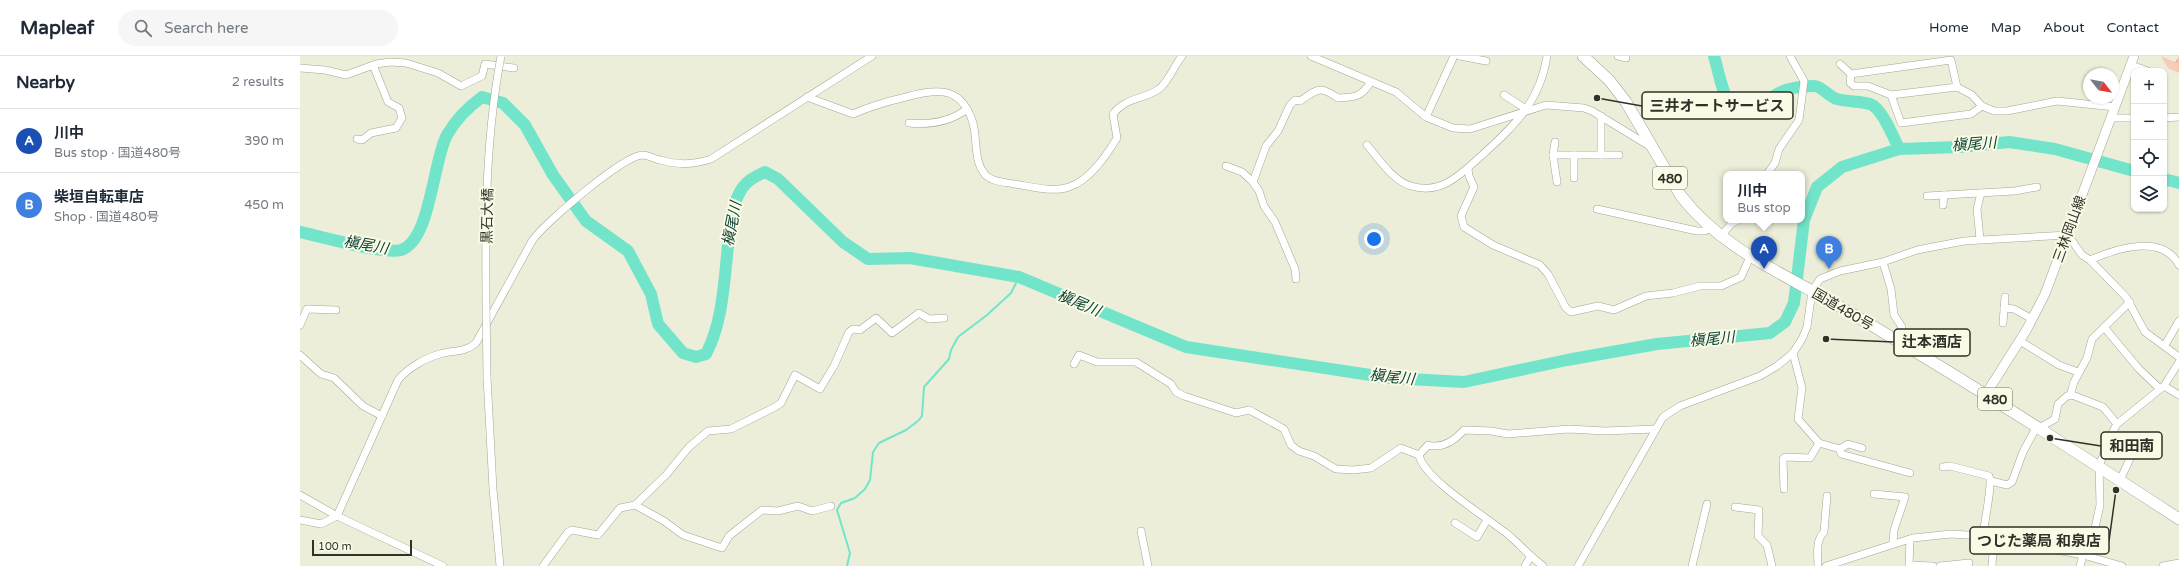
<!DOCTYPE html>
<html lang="en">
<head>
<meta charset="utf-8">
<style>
  :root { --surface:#fff; --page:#f6f6f7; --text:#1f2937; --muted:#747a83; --line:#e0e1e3; --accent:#5c69e1 }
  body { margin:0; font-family:"Varela Round","Noto Sans JP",sans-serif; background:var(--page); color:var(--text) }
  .controls { position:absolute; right:12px; top:12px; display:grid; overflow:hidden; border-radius:8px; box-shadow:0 1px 3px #0004 }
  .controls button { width:36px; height:36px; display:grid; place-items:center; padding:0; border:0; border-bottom:1px solid var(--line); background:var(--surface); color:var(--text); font:20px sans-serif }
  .compass { position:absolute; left:1783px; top:12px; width:36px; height:36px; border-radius:50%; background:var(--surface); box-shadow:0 1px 3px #0004; rotate:121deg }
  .scale { position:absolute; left:12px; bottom:10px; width:100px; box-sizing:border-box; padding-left:4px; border:2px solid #303129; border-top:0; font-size:11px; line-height:14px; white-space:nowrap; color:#303129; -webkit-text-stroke:3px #f9fbe6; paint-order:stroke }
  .you { position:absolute; left:1074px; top:183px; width:14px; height:14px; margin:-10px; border:3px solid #fff; border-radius:50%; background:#1a73e8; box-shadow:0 0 0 6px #1a73e833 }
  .badge { display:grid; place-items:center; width:26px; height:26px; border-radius:50%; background:var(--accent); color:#fff; font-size:13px; font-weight:700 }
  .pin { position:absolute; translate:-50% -33px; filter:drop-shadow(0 1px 2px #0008) }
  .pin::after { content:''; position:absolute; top:21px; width:14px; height:12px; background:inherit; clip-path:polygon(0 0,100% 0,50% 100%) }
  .popup { position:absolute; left:1423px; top:115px; width:82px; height:52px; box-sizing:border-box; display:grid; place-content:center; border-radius:8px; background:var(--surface); filter:drop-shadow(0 1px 3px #0005); font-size:13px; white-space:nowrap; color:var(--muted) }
  .popup b { font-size:15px; color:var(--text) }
  .popup::after { content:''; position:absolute; left:50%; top:100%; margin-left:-8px; border:8px solid transparent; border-top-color:var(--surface) }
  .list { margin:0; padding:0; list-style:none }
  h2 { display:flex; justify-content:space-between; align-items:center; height:52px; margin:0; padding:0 16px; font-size:17px }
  h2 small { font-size:13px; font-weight:400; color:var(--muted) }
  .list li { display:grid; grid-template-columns:26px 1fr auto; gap:12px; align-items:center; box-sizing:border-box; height:64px; padding:0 16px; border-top:1px solid var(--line) }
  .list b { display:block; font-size:15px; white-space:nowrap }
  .list p { margin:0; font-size:13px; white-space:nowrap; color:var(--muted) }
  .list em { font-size:13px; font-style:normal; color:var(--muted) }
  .icon { flex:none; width:22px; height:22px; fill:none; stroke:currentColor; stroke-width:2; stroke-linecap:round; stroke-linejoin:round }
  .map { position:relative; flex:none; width:1879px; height:510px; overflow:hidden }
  header { display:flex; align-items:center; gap:24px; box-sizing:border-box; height:56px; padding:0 20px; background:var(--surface); border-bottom:1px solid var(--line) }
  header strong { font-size:19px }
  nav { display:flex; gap:22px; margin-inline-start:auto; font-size:14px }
  .search { width:280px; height:36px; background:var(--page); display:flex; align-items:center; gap:10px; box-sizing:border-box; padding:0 14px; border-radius:22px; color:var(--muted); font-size:15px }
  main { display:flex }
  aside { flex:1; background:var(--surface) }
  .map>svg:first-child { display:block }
</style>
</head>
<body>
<header>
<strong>Mapleaf</strong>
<div class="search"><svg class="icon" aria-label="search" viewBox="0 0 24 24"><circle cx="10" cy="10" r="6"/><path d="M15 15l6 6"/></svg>Search here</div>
<nav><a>Home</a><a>Map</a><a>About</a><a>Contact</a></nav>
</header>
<main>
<aside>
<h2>Nearby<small>2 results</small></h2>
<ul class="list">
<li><span class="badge" style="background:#1a4fb4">A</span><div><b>川中</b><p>Bus stop · 国道480号</p></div><em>390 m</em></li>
<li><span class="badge" style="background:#3f7fe0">B</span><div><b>柴垣自転車店</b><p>Shop · 国道480号</p></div><em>450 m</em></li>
</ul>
</aside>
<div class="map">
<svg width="1879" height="510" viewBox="0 0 1879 510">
  <defs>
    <pattern id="park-tufts" width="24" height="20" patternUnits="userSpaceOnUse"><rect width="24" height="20" fill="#f7cbb7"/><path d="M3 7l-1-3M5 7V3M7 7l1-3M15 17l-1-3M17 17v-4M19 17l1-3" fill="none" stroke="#d4af9d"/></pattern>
  </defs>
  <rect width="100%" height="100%" fill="#eceed9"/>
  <!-- park -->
  <path fill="url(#park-tufts)" d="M1861 0 1875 6 1879 0V17L1868 12Z"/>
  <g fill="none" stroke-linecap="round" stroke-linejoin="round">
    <!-- stream -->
    <path stroke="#72e4ca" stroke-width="2" d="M547 510 550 497 537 454 541 447 555 442 565 433 570 424 573 396 579 387 606 374 618 365 622 360 624 331 649 303 651 294 658 281 687 259 711 237 719 221"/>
    <!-- river -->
    <g stroke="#72e4ca" stroke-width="12">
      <path d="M1414 0C1418 13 1423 42 1432 51 1448 66 1468 41 1481 36 1490 32 1504 30 1514 30 1522 30 1529 41 1537 43 1548 46 1560 45 1570 48 1582 52 1594 82 1599 93"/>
      <path d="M1864 123 1879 127"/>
      <path d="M0 176C20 180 84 199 101 194 131 184 133 104 147 79 156 63 167 52 182 41L203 47 225 69 253 119 286 165 328 195 351 238 358 268 383 297 396 301 406 298C423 266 424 225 428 190 430 170 431 148 443 131 448 124 458 119 465 116L478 123 543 186 568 203 610 202 719 221 886 291 1090 322 1164 326 1267 304 1357 288 1470 277 1485 266 1494 247 1504 164 1517 131 1542 111 1599 93 1660 91 1709 86 1755 93 1834 115"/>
    </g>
    <defs>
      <g id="minor">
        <path d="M1011 0 1096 36 1126 61 1153 72 1170 73 1246 49 1284 52 1292 55 1351 91"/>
        <path d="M1160 0 1186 5"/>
        <path d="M1318 0 1326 2"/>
        <path d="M1540 8 1551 18 1550 27 1554 30H1568L1591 39 1601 67 1671 58 1682 50"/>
        <path d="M1831 9 1848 15"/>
        <path d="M0 12 25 14 46 19 76 8 90 6 106 7 138 17 161 30 182 20 185 8 214 12"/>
        <path d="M1551 18 1651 4 1657 31"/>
        <path d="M1204 39 1226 53"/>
        <path d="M1591 39 1657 31 1672 39 1682 50 1694 55H1707L1757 45 1815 51"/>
        <path d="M507 41 553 58C569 51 585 46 602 42 633 34 659 27 672 64 678 80 673 103 684 117 690 126 705 126 714 128 730 130 753 137 769 131 790 124 806 100 817 82L813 58C826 41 843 44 859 33 869 25 874 10 882 0"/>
        <path d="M1126 61 1154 0"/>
        <path d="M1811 62H1834"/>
        <path d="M1864 62 1879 61"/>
        <path d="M609 67C630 69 650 66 667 53"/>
        <path d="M57 83 62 84 71 77 96 72 102 62 99 52 88 46 73 9"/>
        <path d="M1255 86 1253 99 1257 126"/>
        <path d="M1067 89C1079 103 1093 125 1111 130 1141 139 1160 119 1180 101 1213 71 1240 47 1247 0"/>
        <path d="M1253 99H1319"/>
        <path d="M1274 99V122"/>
        <path d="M1301 99V60"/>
        <path d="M926 110 942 116 953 126 959 135 964 150 975 166 995 213 996 223"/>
        <path d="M1168 113 1169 120 1174 131 1161 160 1164 171 1193 189 1240 209 1248 218 1266 252 1271 256 1298 250 1314 254 1346 240 1373 237 1400 230H1421L1441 221 1450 201"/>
        <path d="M1467 118 1475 107 1479 93 1499 64 1504 25 1490 0"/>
        <path d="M953 126 966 90 978 75 990 49 995 44 1000 45C1018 33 1019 29 1038 42 1055 41 1060 42 1071 26"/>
        <path d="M1627 140 1715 135 1737 131"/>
        <path d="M1643 149 1644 139"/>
        <path d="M1297 153 1397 175H1405L1409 172"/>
        <path d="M1420 181 1432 167 1438 164"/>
        <path d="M1680 183 1677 153 1681 137"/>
        <path d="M1790 204C1815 193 1862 177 1879 209"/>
        <path d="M1583 206 1591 233 1594 259 1602 271 1598 286"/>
        <path d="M1704 252 1714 253 1732 263"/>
        <path d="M1703 267 1705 241"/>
        <path d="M0 269 7 253 36 254"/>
        <path d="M1804 271 1839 313 1860 333"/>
        <path d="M1720 285 1759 309 1778 316"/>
        <path d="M1865 289 1879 265"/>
        <path d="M1493 297 1502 332 1498 363 1519 387"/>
        <path d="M0 299 21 318 34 322 63 350 82 360"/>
        <path d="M774 308 779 299 797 306H836L871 328 876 336 884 340 936 357 949 354 953 356 984 373 991 389 999 395 1014 400 1036 413 1053 414 1071 412 1101 392 1119 399"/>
        <path d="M187 321 193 433 200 510"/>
        <path d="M1864 330 1879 339"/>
        <path d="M1770 340 1774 326 1787 302 1792 283 1830 246"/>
        <path d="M1739 372 1755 363 1758 348 1767 340 1772 339 1803 351 1817 368"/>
        <path d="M1811 379 1836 390 1848 385"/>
        <path d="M1540 393 1548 388 1562 392"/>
        <path d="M1119 399 1128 389C1142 393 1155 384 1164 374L1191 375 1208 378 1269 373 1305 375 1355 373"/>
        <path d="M1119 399C1124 424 1190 463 1211 481 1222 491 1231 501 1243 510"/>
        <path d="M1643 411 1650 410 1689 420C1693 428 1684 467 1683 480"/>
        <path d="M1820 424 1836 390"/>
        <path d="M1691 425 1707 429 1712 426 1723 396 1737 370"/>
        <path d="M1484 433 1483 403 1485 401 1510 402 1519 387 1540 393 1541 398 1610 417"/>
        <path d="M1574 438 1605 441 1594 474 1593 488"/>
        <path d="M0 439 37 460 143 510"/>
        <path d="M335 449 364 465 383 479 422 492 429 480 462 454 478 455 498 450 512 455 531 450"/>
        <path d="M1435 451 1459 454 1458 480 1467 489 1472 510"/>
        <path d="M0 464 21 468 37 460 98 324C108 312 125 302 140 298 154 294 164 297 176 287L232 185C244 167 322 101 342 99 348 99 355 103 360 104 379 109 392 109 411 103L572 0"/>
        <path d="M1155 467 1177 481 1187 464"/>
        <path d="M841 475 848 510"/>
        <path d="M1789 500 1800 449 1799 410 1811 379 1817 368 1864 330 1879 306"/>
        <path d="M1610 509 1633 510"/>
        <path d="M243 510 268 476 272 474 298 479 320 452 335 449 366 419 389 391 408 375 431 373 475 351 481 347 495 319 520 333 534 310 549 276 553 273 560 274 576 262 592 277 619 257 629 263 644 262"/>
        <path d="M1225 510 1231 500"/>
        <path d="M1278 510 1363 361 1380 350 1460 320 1477 310 1493 297 1502 283 1507 271 1512 235 1520 223 1540 215 1583 206 1617 194 1664 185 1768 179 1782 199 1790 204 1826 241 1845 276 1879 301"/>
        <path d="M1392 510 1407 448"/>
        <path d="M1518 510C1518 499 1515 485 1524 476L1527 440"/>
        <path d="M1526 510 1613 482 1651 478 1683 480 1783 499 1822 510"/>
        <path d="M1609 510 1610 483"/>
        <path d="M1640 510 1669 507"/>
        <path d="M1692 510 1694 483"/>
        <path d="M1780 510 1783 499"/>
        <path d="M1863 510 1879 507"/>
      </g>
      <path id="major" d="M1686 338 1727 273 1745 238 1834 0"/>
      <path id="highway" d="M1283 0 1309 24 1326 46 1381 140C1416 185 1463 208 1512 235 1542 251 1571 269 1601 287 1695 343 1787 403 1879 463"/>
    </defs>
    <!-- minor casing -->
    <use href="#minor" stroke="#a4a693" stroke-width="8"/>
    <!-- major casing -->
    <use href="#major" stroke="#a4a693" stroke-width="10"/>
    <!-- highway casing -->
    <use href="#highway" stroke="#a4a693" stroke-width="12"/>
    <!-- minor -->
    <use href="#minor" stroke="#fff" stroke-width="7"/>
    <!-- major -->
    <use href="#major" stroke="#fff" stroke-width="9"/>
    <!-- highway -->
    <use href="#highway" stroke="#fff" stroke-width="11"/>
    <defs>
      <path id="minor-bridge" d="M187 321C186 214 181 106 201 0"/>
    </defs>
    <!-- minor-bridge casing -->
    <use href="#minor-bridge" stroke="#a4a693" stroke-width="8" stroke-linecap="butt"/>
    <!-- minor-bridge -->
    <use href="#minor-bridge" stroke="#fff" stroke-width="7"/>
  </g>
  <g text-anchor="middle" stroke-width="4" stroke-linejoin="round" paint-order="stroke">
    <!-- shield labels -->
    <g fill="#f9fbe6" stroke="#6c6e62" stroke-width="1">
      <rect x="1353" y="111" width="34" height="22" rx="3"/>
      <rect x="1678" y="332" width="34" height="22" rx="3"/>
    </g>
    <g font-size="13" font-weight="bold" fill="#303129">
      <text x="1370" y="127">480</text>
      <text x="1695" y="348">480</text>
    </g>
    <!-- street labels -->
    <g font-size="14" fill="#303129" stroke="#f9fbe6">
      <text transform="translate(187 160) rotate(-89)" y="5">黒石大橋</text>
      <text transform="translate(1769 173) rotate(-70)" y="5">三林岡山線</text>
      <text transform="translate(1543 253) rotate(30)" y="5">国道480号</text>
    </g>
    <!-- water labels -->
    <g font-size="15" font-style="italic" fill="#0e4238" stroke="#f9fbe6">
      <text transform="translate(1674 88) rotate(-4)" y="5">槇尾川</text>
      <text transform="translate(432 168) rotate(-79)" y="5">槇尾川</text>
      <text transform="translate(66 189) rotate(10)" y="5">槇尾川</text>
      <text transform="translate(779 247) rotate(23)" y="5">槇尾川</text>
      <text transform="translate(1412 283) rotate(-5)" y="5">槇尾川</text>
      <text transform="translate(1092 321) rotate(6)" y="5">槇尾川</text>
    </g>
  </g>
  <!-- callouts -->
  <path fill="none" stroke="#303129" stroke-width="1.5" d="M1297 42L1342 50M1526 283L1594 286M1750 382L1801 390M1816 434L1809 485"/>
  <g fill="#303129" stroke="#f9fbe6" stroke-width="1.5">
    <circle cx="1297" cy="42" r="4"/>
    <circle cx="1526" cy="283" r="4"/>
    <circle cx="1750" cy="382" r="4"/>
    <circle cx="1816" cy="434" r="4"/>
  </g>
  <g fill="#f9fbe6" stroke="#303129" stroke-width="1.5">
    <rect x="1342" y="36" width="151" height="27" rx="4"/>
    <rect x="1594" y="273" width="76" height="27" rx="4"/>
    <rect x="1801" y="376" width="61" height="27" rx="4"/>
    <rect x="1670" y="471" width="139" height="27" rx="4"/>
  </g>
  <g font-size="15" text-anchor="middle" font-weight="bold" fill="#303129">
    <text x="1417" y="55">三井オートサービス</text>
    <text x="1632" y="291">辻本酒店</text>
    <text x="1832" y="395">和田南</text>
    <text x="1739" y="490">つじた薬局 和泉店</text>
  </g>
</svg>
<div class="controls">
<button>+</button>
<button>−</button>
<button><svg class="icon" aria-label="locate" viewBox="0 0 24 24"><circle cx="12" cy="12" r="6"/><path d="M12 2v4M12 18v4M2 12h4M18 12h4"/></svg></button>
<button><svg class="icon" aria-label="layers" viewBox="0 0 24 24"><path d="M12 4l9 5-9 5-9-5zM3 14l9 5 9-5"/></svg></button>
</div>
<svg class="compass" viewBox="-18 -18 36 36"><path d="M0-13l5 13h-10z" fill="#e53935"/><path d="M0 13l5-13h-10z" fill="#747a83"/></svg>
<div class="scale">100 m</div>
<div class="you"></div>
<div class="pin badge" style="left:1464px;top:213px;background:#1a4fb4">A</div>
<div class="popup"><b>川中</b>Bus stop</div>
<div class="pin badge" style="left:1529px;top:213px;background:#3f7fe0">B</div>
</div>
</main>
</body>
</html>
